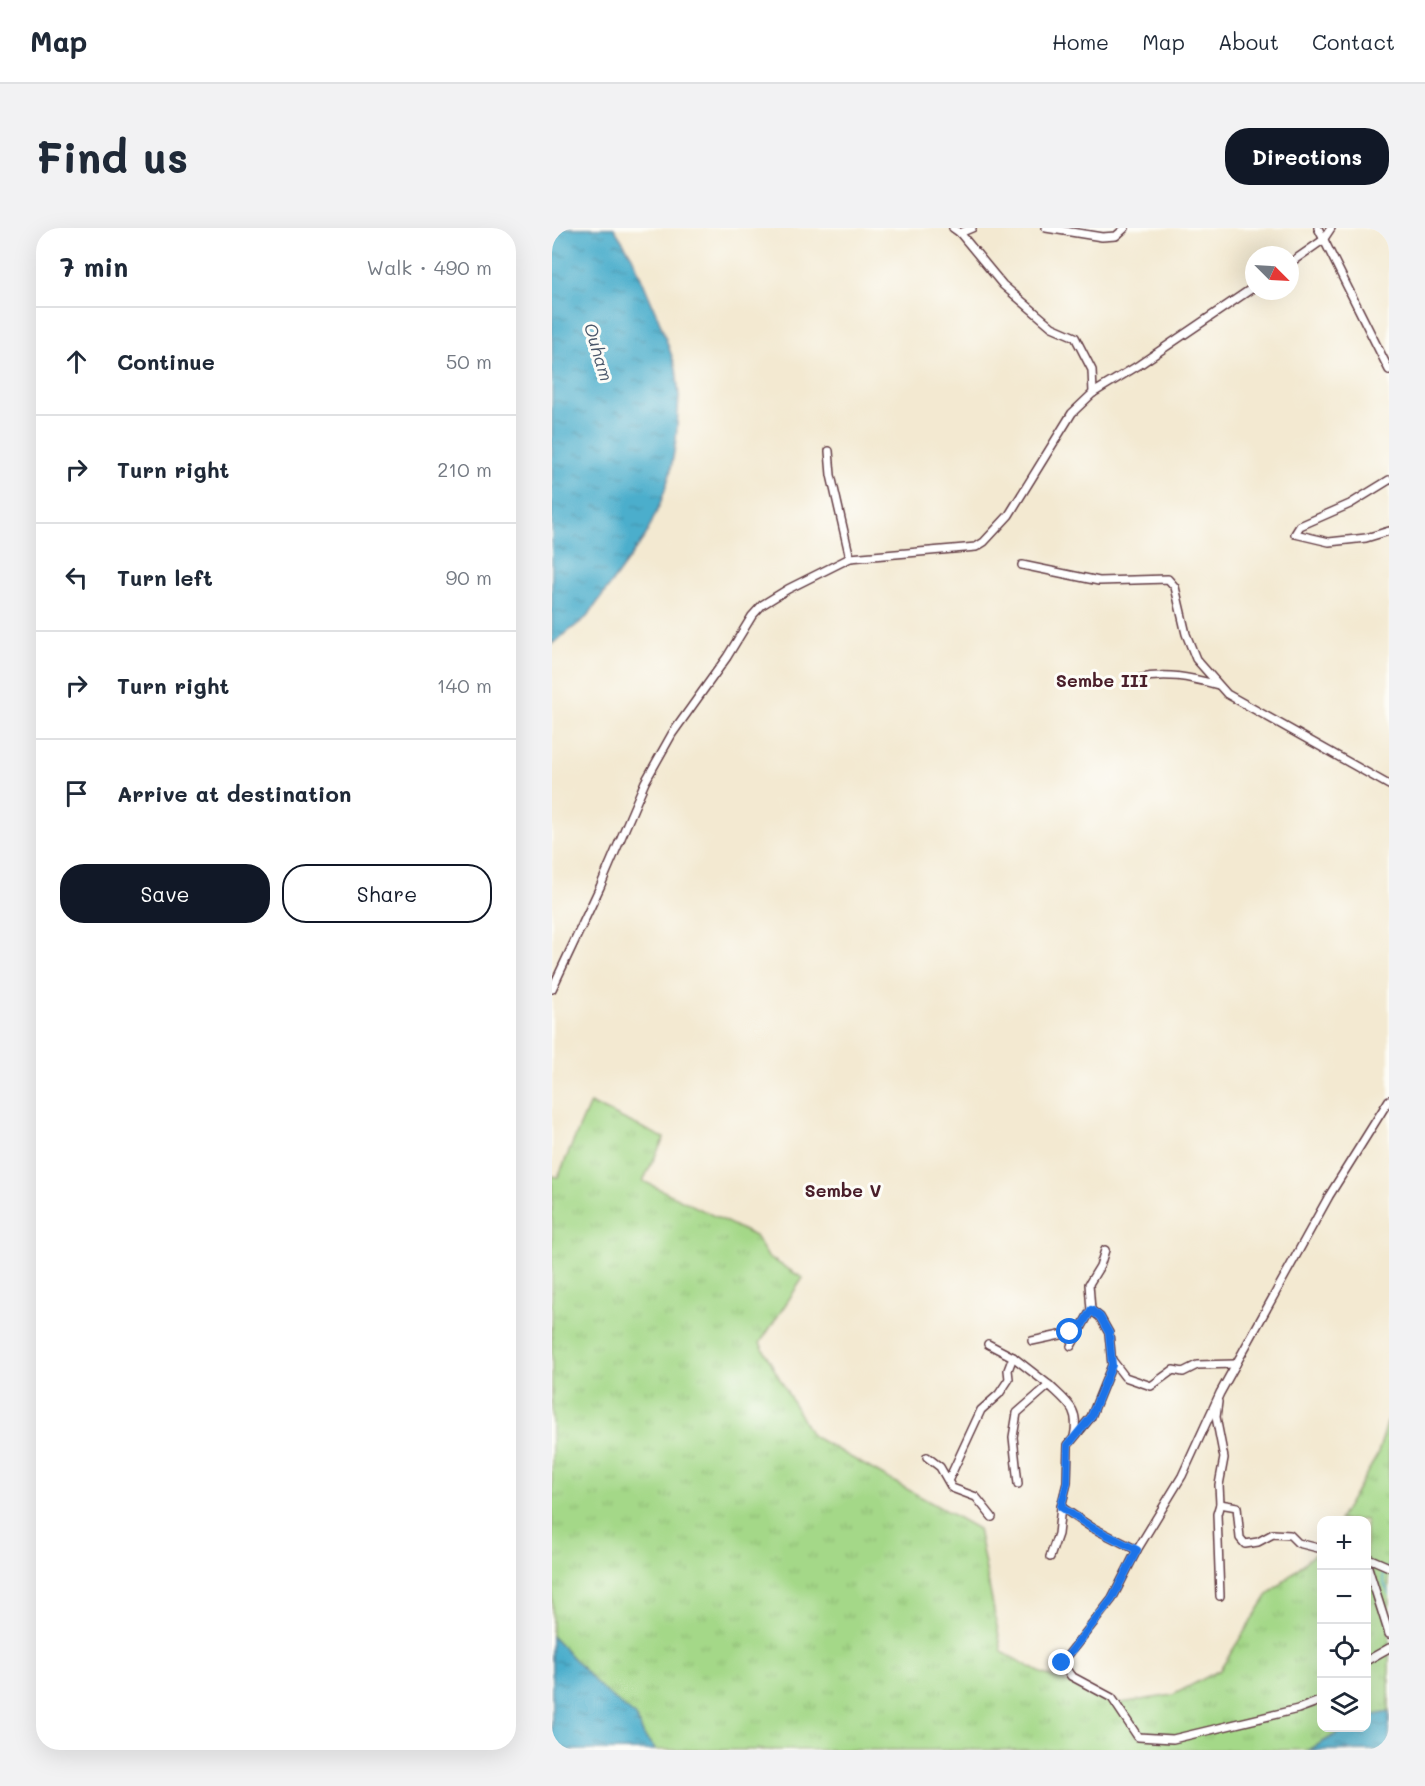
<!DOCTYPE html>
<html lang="en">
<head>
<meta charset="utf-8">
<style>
  :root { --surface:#fff; --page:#f2f2f3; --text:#1f2937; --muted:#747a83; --line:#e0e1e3; --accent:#111827 }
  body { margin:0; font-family:Mali,sans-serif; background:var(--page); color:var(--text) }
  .controls { position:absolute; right:18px; bottom:18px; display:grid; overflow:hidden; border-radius:12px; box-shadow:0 6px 24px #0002 }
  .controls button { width:54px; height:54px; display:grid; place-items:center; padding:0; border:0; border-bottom:2px solid var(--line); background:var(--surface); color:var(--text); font:30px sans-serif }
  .compass { position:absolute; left:693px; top:18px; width:54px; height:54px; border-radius:50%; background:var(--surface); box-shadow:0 6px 24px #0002; rotate:114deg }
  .stop { position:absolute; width:18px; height:18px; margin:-14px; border:4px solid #1a73e8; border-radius:50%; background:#fff }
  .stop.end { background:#1a73e8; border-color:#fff; box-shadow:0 2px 6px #0008 }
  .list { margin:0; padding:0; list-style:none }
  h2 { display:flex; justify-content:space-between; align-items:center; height:78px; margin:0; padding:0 24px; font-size:26px }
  h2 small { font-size:20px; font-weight:400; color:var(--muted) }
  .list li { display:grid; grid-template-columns:39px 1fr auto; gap:18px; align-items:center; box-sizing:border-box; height:108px; padding:0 24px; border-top:2px solid var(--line) }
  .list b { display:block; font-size:22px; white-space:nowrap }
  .list em { font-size:20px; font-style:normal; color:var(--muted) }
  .actions { display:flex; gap:12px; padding:18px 24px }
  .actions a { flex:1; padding:14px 0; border:2px solid var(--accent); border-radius:24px; text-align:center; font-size:21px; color:var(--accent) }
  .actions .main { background:var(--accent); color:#fff }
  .icon { flex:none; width:33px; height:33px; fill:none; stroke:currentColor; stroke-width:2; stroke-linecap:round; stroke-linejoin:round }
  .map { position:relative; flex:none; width:837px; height:1522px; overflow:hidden; border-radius:24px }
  header { display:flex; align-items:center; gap:36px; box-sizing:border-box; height:84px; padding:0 30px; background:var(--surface); border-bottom:2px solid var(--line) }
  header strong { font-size:28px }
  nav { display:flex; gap:33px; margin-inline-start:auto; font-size:21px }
  .intro { display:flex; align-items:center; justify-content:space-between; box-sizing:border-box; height:144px; padding:0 36px }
  h1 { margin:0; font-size:42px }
  .button { padding:15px 27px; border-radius:24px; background:var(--accent); color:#fff; font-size:21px; font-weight:700 }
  main { display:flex; gap:36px; padding:0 36px }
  aside { flex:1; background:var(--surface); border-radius:24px; box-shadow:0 6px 24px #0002 }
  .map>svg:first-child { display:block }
</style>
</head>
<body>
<header>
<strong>Map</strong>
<nav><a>Home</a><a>Map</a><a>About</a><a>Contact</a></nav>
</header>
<div class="intro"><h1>Find us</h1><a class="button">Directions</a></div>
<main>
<aside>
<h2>7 min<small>Walk · 490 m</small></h2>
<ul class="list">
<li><svg class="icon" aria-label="ahead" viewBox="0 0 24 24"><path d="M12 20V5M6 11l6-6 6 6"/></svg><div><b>Continue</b></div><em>50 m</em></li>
<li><svg class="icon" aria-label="right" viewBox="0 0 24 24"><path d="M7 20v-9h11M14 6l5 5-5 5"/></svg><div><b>Turn right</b></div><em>210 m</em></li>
<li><svg class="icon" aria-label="left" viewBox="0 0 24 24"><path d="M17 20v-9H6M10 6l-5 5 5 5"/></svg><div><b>Turn left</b></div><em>90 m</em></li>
<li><svg class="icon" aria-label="right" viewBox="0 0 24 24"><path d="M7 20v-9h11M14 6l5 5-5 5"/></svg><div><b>Turn right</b></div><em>140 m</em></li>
<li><svg class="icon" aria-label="arrive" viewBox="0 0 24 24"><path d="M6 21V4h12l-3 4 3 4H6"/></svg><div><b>Arrive at destination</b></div></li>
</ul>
<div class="actions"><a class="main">Save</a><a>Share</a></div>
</aside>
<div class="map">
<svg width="837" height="1522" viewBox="0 0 837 1522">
  <defs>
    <pattern id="grass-tufts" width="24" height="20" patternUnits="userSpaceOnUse" patternTransform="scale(1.5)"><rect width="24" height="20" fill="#a4d888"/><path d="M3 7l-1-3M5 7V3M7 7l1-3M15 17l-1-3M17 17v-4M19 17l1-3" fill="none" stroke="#8fb976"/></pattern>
    <pattern id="water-ripples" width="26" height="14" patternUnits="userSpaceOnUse" patternTransform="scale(1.5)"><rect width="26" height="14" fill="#4caecc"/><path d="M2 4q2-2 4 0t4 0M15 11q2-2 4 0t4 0" fill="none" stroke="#418da6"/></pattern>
  </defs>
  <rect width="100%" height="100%" fill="#fdfcf7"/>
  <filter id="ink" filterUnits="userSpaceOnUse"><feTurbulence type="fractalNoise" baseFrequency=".0167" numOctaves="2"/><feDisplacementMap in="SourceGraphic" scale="12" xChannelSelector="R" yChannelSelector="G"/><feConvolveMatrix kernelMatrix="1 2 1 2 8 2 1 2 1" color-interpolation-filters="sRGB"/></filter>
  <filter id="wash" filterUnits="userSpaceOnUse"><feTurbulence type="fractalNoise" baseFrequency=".008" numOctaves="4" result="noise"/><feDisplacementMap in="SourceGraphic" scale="24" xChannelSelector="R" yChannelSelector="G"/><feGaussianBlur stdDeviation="1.35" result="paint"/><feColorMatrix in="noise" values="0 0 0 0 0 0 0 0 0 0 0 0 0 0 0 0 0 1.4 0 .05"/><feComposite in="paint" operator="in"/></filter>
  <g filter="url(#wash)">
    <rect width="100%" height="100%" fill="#f3e9d1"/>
    <!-- grass -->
    <g fill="url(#grass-tufts)" stroke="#777c5a" stroke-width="1.5">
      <path d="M38 875 112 910 91 953 203 1008 216 1029 251 1050 208 1115 259 1207 426 1301 450 1424 489 1445 569 1475 621 1467 668 1442 715 1368 769 1320 770 1500H795L757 1522H104L92 1508 84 1489 50 1461 0 1408V948L6 949Z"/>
      <path d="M837 1189V1484L815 1490 814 1292H787L825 1228Z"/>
    </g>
    <!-- water -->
    <g fill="url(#water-ripples)" stroke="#4b667c" stroke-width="1.5">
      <path d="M0 0H62L80 28 107 92 124 140 127 168 124 213 118 246 109 274 94 307 35 389 0 416Z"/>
      <path d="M0 1408 50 1461 84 1489 92 1508 104 1522H0Z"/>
      <path d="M837 1484V1522H757L795 1500H814L815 1490 817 1488Z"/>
    </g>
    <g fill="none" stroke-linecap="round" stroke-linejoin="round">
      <!-- stream -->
      <path stroke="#4caecc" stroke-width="2" d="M835 1340C827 1349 833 1357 837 1367"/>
    </g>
  </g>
  <g filter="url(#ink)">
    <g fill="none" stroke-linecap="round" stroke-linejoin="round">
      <defs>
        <g id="minor">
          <path d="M401 0 408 5 451 57 500 99 523 109 540 142 541 165"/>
          <path d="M494 0 550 9 564 8 573 0"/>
          <path d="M766 0 837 142"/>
          <path d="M408 5 420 0"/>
          <path d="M738 35 771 12 779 0"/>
          <path d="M277 223 279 247 298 330"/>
          <path d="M837 252 798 276 748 298 743 306 777 314 814 310 837 303"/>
          <path d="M470 337 547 353 616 351 623 359 634 406 644 431 675 466 837 557"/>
          <path d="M584 451C614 444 637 449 666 457"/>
          <path d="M0 761 48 659 93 554 120 506 175 429 200 388 210 377 236 361 298 330 424 319 432 314 457 287 520 185 541 165 587 137 702 59"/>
          <path d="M480 1113 527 1103"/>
          <path d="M436 1116 461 1129 497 1157"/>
          <path d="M519 1118 539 1082"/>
          <path d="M560 1132 573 1149 599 1158 621 1142 631 1144 645 1137 684 1136"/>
          <path d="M666 1174 664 1189 672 1230 667 1257 668 1276 665 1286 668 1368"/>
          <path d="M375 1229 388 1239 400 1260 424 1269 440 1289"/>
          <path d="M397 1251 429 1182 447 1166 457 1151 456 1142 461 1129"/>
          <path d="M466 1256 461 1209 465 1185 497 1157C516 1175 528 1181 522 1209"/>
          <path d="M668 1276 685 1279 688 1310 693 1316 706 1314 721 1306 738 1307 746 1315 770 1321"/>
          <path d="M509 1279 539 1299 585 1322"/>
          <path d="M498 1329 506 1306 509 1279 515 1255 516 1217 539 1189 560 1137 557 1105 548 1089 539 1082 537 1056 548 1038 553 1022"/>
          <path d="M814 1329 837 1339"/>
          <path d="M814 1333 837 1406"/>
          <path d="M814 1433 837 1420"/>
          <path d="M770 1472 746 1481 621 1511 586 1509 560 1470 519 1448 510 1435 560 1371 585 1322 630 1248 668 1165 777 968 837 872"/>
        </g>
      </defs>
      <!-- minor casing -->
      <use href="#minor" stroke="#633d44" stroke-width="10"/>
      <!-- minor -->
      <use href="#minor" stroke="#fff" stroke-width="7"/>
    </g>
  </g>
  <g fill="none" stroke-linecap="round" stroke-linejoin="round" filter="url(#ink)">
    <!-- route -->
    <path stroke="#1a73e8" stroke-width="8" d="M510 1435 560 1371 585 1322 539 1299 509 1279 515 1255 516 1217 539 1189 560 1137 557 1105 548 1089 539 1082 527 1103 518 1104"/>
  </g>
  <g text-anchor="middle" stroke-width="6" stroke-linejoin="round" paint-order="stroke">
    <!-- water labels -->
    <g font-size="18" font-style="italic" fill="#4b586b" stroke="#fdfcf7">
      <text transform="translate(46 124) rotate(73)" y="6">Ouham</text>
    </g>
    <!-- neighbourhood labels -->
    <g font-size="18" font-weight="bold" fill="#4a1f2b" stroke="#fdfcf7">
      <text x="550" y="459">Sembe III</text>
      <text x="291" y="969">Sembe V</text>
    </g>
  </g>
</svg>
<div class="controls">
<button>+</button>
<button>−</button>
<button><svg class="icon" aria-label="locate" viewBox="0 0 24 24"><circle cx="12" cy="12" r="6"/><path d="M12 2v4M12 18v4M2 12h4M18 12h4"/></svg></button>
<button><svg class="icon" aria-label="layers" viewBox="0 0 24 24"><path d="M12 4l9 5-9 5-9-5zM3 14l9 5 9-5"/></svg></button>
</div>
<svg class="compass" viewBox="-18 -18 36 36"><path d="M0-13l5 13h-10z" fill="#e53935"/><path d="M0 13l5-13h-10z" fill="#747a83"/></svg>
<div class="stop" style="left:518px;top:1104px"></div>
<div class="stop end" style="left:510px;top:1435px"></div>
</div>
</main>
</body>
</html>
